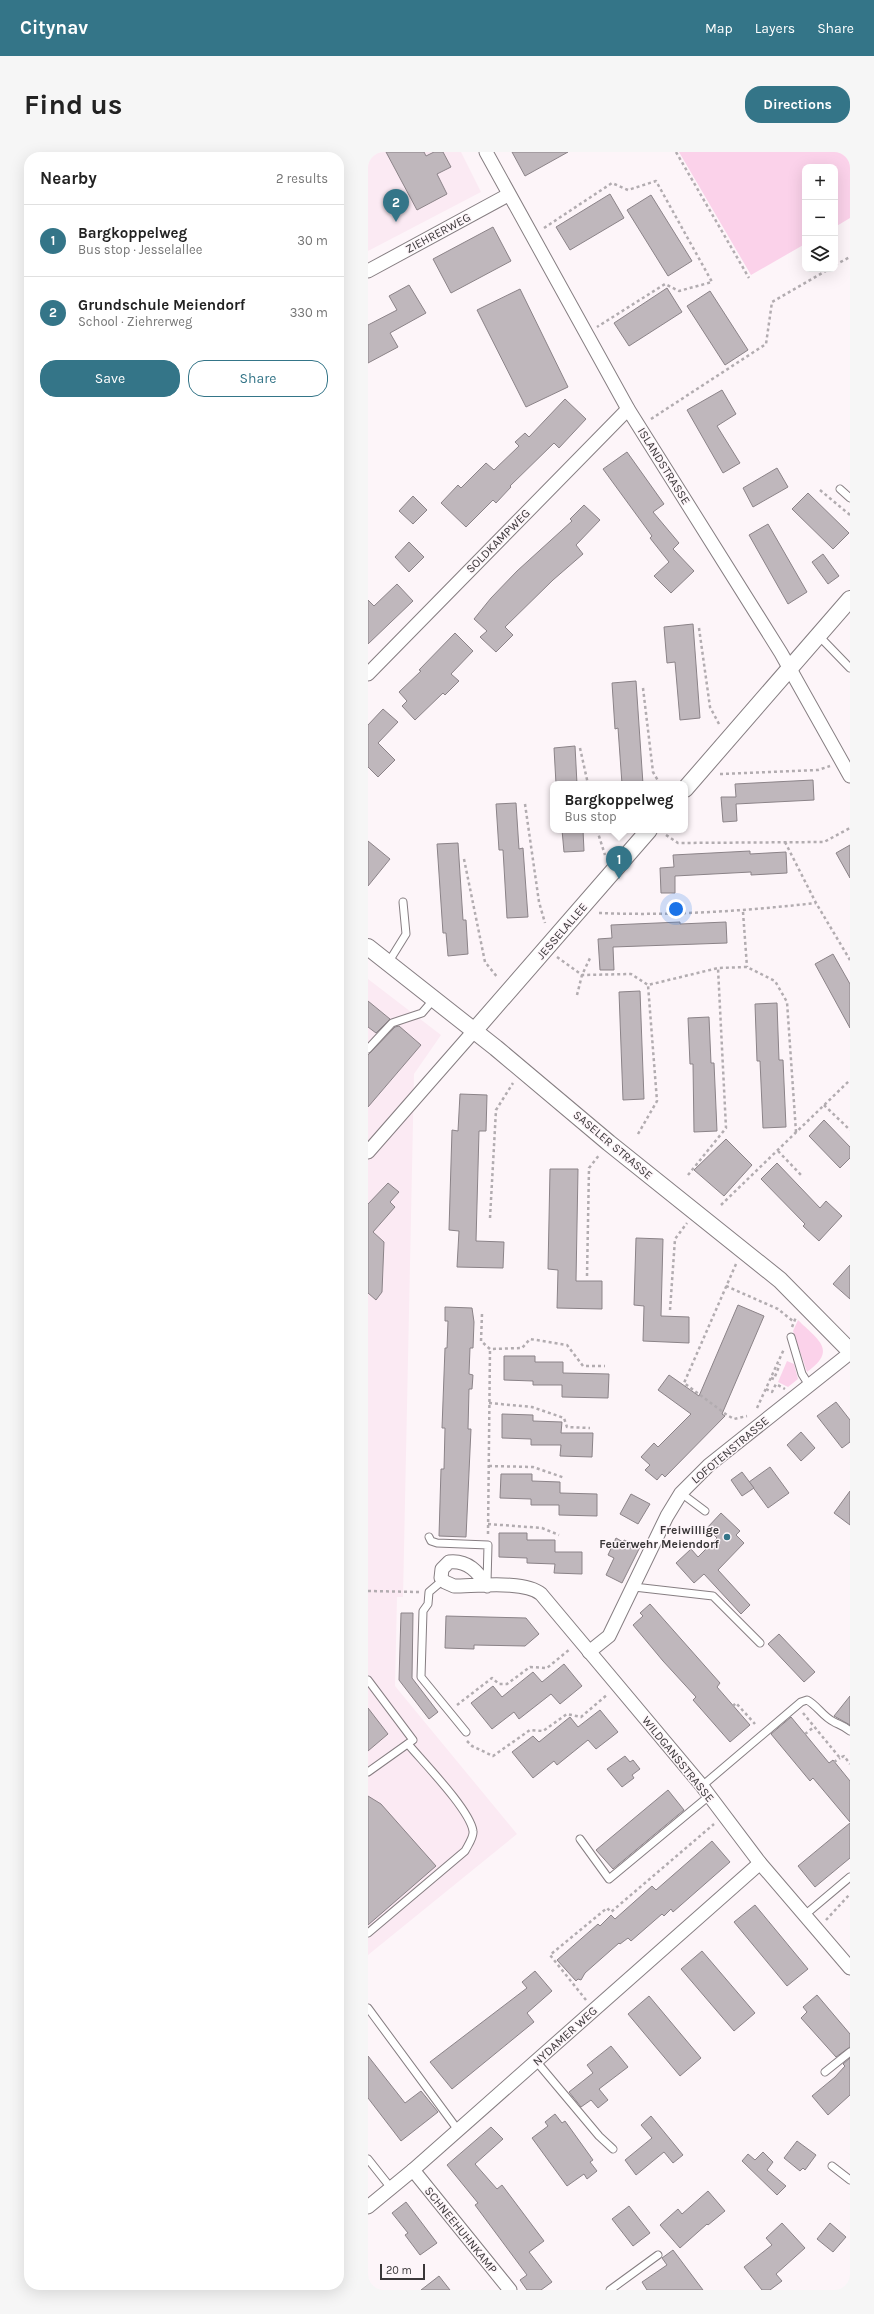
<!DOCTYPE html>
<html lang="en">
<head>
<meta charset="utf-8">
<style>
  :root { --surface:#fff; --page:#f6f6f6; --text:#222; --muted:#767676; --line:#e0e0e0; --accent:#347588 }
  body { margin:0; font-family:Karla,sans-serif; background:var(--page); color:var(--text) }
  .controls { position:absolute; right:12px; top:12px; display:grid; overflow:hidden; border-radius:8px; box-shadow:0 4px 16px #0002 }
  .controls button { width:36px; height:36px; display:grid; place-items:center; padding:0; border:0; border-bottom:1px solid var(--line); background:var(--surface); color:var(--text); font:20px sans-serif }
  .scale { position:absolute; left:12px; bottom:10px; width:45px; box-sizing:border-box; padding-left:4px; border:2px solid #3b383a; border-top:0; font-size:11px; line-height:14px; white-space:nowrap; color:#3b383a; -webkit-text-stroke:3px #fdf5f9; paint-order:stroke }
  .you { position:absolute; left:308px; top:757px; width:14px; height:14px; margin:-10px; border:3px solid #fff; border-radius:50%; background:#1a73e8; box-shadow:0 0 0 6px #1a73e833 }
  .badge { display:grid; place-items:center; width:26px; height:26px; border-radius:50%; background:var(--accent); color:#fff; font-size:13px; font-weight:700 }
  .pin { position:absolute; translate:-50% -33px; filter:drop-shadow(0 1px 2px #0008) }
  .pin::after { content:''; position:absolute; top:21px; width:14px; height:12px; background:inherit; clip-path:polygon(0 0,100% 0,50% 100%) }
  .popup { position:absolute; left:182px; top:629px; width:138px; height:52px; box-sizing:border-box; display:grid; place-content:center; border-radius:8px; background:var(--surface); filter:drop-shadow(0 1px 3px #0005); font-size:13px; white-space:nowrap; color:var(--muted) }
  .popup b { font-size:15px; color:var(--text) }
  .popup::after { content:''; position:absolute; left:50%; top:100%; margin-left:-8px; border:8px solid transparent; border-top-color:var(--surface) }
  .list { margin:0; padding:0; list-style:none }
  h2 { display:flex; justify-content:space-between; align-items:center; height:52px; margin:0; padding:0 16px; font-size:17px }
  h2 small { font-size:13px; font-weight:400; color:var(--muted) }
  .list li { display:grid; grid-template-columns:26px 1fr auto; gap:12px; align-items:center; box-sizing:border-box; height:72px; padding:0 16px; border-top:1px solid var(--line) }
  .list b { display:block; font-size:15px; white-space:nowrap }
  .list p { margin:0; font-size:13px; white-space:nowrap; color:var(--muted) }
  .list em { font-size:13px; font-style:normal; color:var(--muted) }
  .actions { display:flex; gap:8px; padding:12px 16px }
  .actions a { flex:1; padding:9px 0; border:1px solid var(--accent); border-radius:16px; text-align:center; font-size:14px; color:var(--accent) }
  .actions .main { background:var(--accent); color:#fff }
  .icon { flex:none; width:22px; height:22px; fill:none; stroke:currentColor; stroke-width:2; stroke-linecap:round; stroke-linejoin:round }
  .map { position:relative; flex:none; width:482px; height:2138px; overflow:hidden; border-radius:16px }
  header { display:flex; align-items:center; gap:24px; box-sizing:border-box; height:56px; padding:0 20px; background:var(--accent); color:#fff }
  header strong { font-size:19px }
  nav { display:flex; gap:22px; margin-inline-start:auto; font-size:14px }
  .intro { display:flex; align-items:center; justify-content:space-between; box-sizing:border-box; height:96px; padding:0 24px }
  h1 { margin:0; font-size:28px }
  .button { padding:10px 18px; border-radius:16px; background:var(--accent); color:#fff; font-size:14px; font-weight:700 }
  main { display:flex; gap:24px; padding:0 24px }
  aside { flex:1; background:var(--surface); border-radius:16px; box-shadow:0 4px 16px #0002 }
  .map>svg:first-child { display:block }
</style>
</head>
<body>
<header>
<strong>Citynav</strong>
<nav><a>Map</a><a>Layers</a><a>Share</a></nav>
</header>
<div class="intro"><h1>Find us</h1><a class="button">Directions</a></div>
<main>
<aside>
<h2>Nearby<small>2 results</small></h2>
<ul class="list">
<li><span class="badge">1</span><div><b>Bargkoppelweg</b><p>Bus stop · Jesselallee</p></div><em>30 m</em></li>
<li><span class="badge">2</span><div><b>Grundschule Meiendorf</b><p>School · Ziehrerweg</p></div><em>330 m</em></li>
</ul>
<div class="actions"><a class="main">Save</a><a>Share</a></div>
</aside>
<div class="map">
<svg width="482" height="2138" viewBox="0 0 482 2138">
  <rect width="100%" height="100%" fill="#fdf5f9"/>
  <!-- built -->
  <g fill="#fbeaf3">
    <path d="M0 0H93L113 40 0 99Z"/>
    <path d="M0 827 73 883 46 922 35 1445H29L27 1534 149 1682 0 1803Z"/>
  </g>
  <!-- green -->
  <g fill="#fbd2ea">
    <path d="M311 0H482V66L467 75V15H437V92L383 123Z"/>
    <path d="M430 1168C450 1188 470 1198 439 1220L425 1179Z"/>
    <path d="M419 1209 426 1212 430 1227 420 1235 410 1230Z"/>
  </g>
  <!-- building -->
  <g fill="#bfb7bc" stroke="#8b8388">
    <path d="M18 0H56L58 4 66 0H75L83 15 69 22 79 42 49 58Z"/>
    <path d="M144 0H200L157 24Z"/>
    <path d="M242 42 256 66 202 98 188 75Z"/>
    <path d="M283 43 324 109 300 124 259 58Z"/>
    <path d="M125 75 143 109 83 141 65 107Z"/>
    <path d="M41 133 58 161 22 181 30 195 0 211V173L29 158 21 144Z"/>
    <path d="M299 136 314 160 261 194 246 171Z"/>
    <path d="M152 137 200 235 158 255 109 158Z"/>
    <path d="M342 139 380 198 357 213 319 154Z"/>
    <path d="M354 238 368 262 349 274 372 311 355 321 319 258Z"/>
    <path d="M197 247 218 267 191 296 186 291 142 334 143 335 128 351 125 348 98 375 73 351 90 333 93 336 118 311 126 318 151 294 147 290 157 281 161 285Z"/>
    <path d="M259 300 296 352 285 360 311 391 305 397 326 419 303 441 286 424 301 410 282 386 284 384 235 317Z"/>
    <path d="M409 316 420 335 385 355 375 336Z"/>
    <path d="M440 341 481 381 465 397 424 357Z"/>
    <path d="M45 344 59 358 45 372 31 359Z"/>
    <path d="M216 353 232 368 208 393 215 402 185 428 137 475 145 483 128 500 112 485 119 479 106 467 123 446 149 419 204 369 202 367Z"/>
    <path d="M400 372 439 440 420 452 381 383Z"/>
    <path d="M41 390 56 405 41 420 27 405Z"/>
    <path d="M455 402 471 424 460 432 444 410Z"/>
    <path d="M29 432 45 449 0 492V448L6 454Z"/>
    <path d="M325 472 332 566 312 568 307 510 299 511 296 475Z"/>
    <path d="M87 481 105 499 83 522 91 529 77 543 75 541 47 568 34 554 39 549 31 540 53 519 51 518Z"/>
    <path d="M268 529 275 632H254L250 576 247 577 244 531Z"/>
    <path d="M15 557 30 570 10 591 27 608 10 625 0 615V573Z"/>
    <path d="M207 594 209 632H188L186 596Z"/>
    <path d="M445 628 446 648 368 652 369 669 355 670 353 645H368L367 632Z"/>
    <path d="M148 651 151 697 155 696 160 765 139 766 135 698H131L128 652Z"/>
    <path d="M194 678H215L216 699 196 700Z"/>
    <path d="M0 689 22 707 0 734Z"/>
    <path d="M90 691 95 768H98L100 802 80 804 78 781H75L69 692Z"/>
    <path d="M482 693V726L468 701Z"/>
    <path d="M382 699V702L418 700 419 721 383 723V720L307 724V741H293L292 716 306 715 305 703Z"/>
    <path d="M312 770V772L358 770 359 791 245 795 246 818H232L230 787 244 786 243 773Z"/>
    <path d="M465 802 482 832V876L447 812Z"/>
    <path d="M272 839 276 947 255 948 251 840Z"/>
    <path d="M0 849 22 867 8 881 0 875Z"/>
    <path d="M409 851 411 908H415L418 975 395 976 392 909H389L387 852Z"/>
    <path d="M341 865 343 911H346L349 979 326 980 325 912H322L320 866Z"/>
    <path d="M31 874 53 893 0 955V903L27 875Z"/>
    <path d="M92 942 119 943 118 979H111L108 1089 136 1090 135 1116 89 1115 91 1079 81 1078 84 978 90 979Z"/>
    <path d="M456 968 482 995V1006L472 1016 441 984Z"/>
    <path d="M358 987 384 1013 356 1044 326 1018Z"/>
    <path d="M409 1011 452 1056 458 1049 474 1064 451 1089 435 1074 437 1072 393 1027Z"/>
    <path d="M182 1017H210L208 1129H234V1157L189 1156 190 1118 180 1117Z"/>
    <path d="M20 1031 31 1040 22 1050 27 1055 5 1080 16 1090 14 1140 8 1148 0 1141V1052Z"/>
    <path d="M268 1086 295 1087 293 1164 321 1165V1191L275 1189 276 1154 266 1153Z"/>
    <path d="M482 1113V1147L465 1132Z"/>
    <path d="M370 1153 396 1164 354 1262 357 1264 297 1325 294 1322 289 1328 277 1318 282 1313 273 1305 286 1291 290 1295 323 1262 290 1238 301 1223 331 1244Z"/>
    <path d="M77 1155 104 1156 106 1170 105 1196H102L101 1222 105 1223 104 1237H101L100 1277H103L98 1385 71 1384 73 1317H76L77 1276H74L77 1196H79L80 1169H77Z"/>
    <path d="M136 1204H167V1210H195V1221L241 1222 240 1246 194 1245V1233H165V1229L136 1228Z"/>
    <path d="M468 1250 482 1268V1290L474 1296 449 1264Z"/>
    <path d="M134 1262 165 1263V1269L194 1270 193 1281H225L224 1305 192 1304 193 1293H163V1287L134 1286Z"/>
    <path d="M433 1280 447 1296 433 1309 419 1293Z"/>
    <path d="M402 1315 421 1341 400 1356 381 1330Z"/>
    <path d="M374 1320 386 1336 374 1344 363 1328Z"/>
    <path d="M133 1322H164V1329L192 1330V1341L229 1342V1364L191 1363V1353H163V1347L132 1346Z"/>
    <path d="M482 1339V1373L466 1361Z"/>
    <path d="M263 1342 282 1352 270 1372 252 1362Z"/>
    <path d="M353 1361 372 1379 368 1383 376 1391 350 1418 382 1453 373 1462 336 1422 326 1431 308 1411 323 1397 330 1405 349 1386 339 1376Z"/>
    <path d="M131 1381H159V1388H187V1400H214V1422L186 1421 187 1412 159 1411V1406L131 1405Z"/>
    <path d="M248 1386 255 1390 256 1388 272 1395 254 1431 238 1423 246 1406 240 1403Z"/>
    <path d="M282 1452 352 1531 349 1535 382 1573 362 1590 325 1548 328 1545 295 1509 265 1473 275 1464 272 1461Z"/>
    <path d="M33 1461H45L44 1526 70 1560 61 1567 31 1528Z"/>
    <path d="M78 1464 158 1466 171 1482 157 1494 106 1493V1497L77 1496Z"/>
    <path d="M411 1482 447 1520 436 1530 400 1492Z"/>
    <path d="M196 1512 214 1534 192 1552 183 1542 151 1567 146 1560 124 1577 103 1551 125 1534 134 1545 165 1520 174 1530Z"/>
    <path d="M482 1544V1573L466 1564Z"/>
    <path d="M0 1556 20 1582 0 1599Z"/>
    <path d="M232 1558 250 1580 228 1597 220 1588 189 1613 186 1609 165 1626 144 1600 165 1584 171 1590 202 1565 210 1575Z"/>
    <path d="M423 1565 461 1611 465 1608 482 1629V1670L445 1626 442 1629 403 1582Z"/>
    <path d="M257 1604 262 1610 265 1608 272 1617 264 1623 266 1626 254 1635 239 1617Z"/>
    <path d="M300 1638 316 1658 245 1717 228 1698Z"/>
    <path d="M0 1644 13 1652 68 1714 0 1773Z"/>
    <path d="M482 1671V1706L447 1735 430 1714Z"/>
    <path d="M344 1689 362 1710 305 1760 303 1757 296 1764 294 1762 263 1789 260 1786 252 1792 251 1791 217 1821 213 1828 210 1827 208 1829 189 1808 230 1772 232 1774 243 1763 247 1767 284 1734 288 1738Z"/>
    <path d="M387 1753 440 1817 419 1834 366 1770Z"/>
    <path d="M334 1799 387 1861 366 1879 313 1817Z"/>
    <path d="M167 1819 184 1839 159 1861 166 1870 84 1937 62 1910 159 1836 154 1830Z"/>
    <path d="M449 1843 482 1882V1895L468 1905 433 1866 439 1860 435 1855Z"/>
    <path d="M281 1844 333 1906 312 1924 260 1862Z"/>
    <path d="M243 1894 260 1915 231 1937 240 1948 230 1956 223 1948 213 1955 201 1940 225 1921 219 1913Z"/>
    <path d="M0 1904 37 1951 53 1939 70 1960 33 1989 0 1946Z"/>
    <path d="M482 1906V1943L460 1963 444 1944 467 1925 477 1914 475 1912Z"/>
    <path d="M187 1962 194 1971 197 1969 225 2008 222 2010 229 2019 219 2027 216 2022 199 2034 164 1986 180 1974 177 1970Z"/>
    <path d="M283 1964 315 2003 305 2011 296 2000 268 2023 257 2008 284 1986 273 1973Z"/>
    <path d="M123 1975 135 1987 107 2012 129 2037 134 2033 176 2089 161 2100 184 2130 173 2138H159L152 2128 159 2123 107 2053 110 2051 79 2013Z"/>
    <path d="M429 1989 448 2003 437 2018 435 2016 432 2019 416 2006Z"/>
    <path d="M395 2000 405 2010 399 2018 418 2034 409 2043 374 2009 380 2002 387 2008Z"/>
    <path d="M340 2039 357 2059 340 2073 339 2072 312 2096 292 2073 310 2057 314 2062Z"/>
    <path d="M38 2050 69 2091 52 2103 37 2083 40 2081 24 2061Z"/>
    <path d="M261 2054 282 2081 265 2094 244 2067Z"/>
    <path d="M414 2071 437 2096 408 2122 414 2129 402 2138H394L376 2115 404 2093 398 2086Z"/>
    <path d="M462 2071 478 2085 465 2100 449 2087Z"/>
    <path d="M305 2098 335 2138H279L274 2130 299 2113 294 2106Z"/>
    <path d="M71 2124 82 2138H53Z"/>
  </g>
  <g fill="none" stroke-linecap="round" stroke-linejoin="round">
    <defs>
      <g id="service">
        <path d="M472 337 482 346"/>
        <path d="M450 483 482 516"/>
        <path d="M20 811 38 782 35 750"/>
        <path d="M0 897 24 871 54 861 66 847"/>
        <path d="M423 1185 434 1222 441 1233"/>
        <path d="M313 1341 337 1359"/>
        <path d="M61 1385 63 1389 69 1391 120 1393 119 1431"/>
        <path d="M75 1428 61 1440 60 1452 55 1459 53 1525 98 1580"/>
        <path d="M266 1435 345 1444 392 1491"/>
        <path d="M0 1528 45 1588 0 1620"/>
        <path d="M334 1634 433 1550 439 1548C449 1553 455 1565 466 1570 472 1573 476 1574 482 1579"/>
        <path d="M212 1687 241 1727 341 1644"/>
        <path d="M438 1762 482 1725"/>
        <path d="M0 1781 97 1699C100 1693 106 1685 105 1679 102 1658 55 1610 40 1592"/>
        <path d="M0 1856 90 1978"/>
        <path d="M168 1909 231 1984 245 1997"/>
        <path d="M457 1920 482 1900"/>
        <path d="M0 2007 23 2036"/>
        <path d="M464 2014 482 2028"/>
        <path d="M242 2138 290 2103"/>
      </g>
      <g id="minor">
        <path d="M118 0 260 257 413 501 482 624"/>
        <path d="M0 119 140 43"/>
        <path d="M0 522 260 257"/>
        <path d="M0 1000 106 879"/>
        <path d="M119 1434C110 1420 100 1408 81 1410L74 1417 73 1426 77 1430 86 1434C108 1434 157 1428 173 1442L334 1634 392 1711 482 1816"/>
        <path d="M221 1500 241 1484 299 1364 313 1341 341 1313 482 1201"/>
        <path d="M45 2018 142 2138"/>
        <path d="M0 2055 45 2018 392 1711"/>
      </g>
      <g id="tertiary">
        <path d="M317 637 482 447"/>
        <path d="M0 795 128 896 241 991 412 1128 482 1199"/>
        <path d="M106 879 281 678"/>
      </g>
    </defs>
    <!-- service casing -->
    <use href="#service" stroke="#867e82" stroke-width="9"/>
    <!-- minor casing -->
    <use href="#minor" stroke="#867e82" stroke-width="15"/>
    <!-- tertiary casing -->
    <use href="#tertiary" stroke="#867e82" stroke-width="18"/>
    <!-- path -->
    <g stroke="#b2acb0" stroke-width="2.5" stroke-dasharray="3 3" stroke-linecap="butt">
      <path d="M308 0 381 126"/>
      <path d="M176 76 244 31 260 38 288 29 344 130 311 139 297 132 229 175"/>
      <path d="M467 113 482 105"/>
      <path d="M283 267 398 192 404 150 461 117"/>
      <path d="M452 338 482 363"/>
      <path d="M331 476 342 555 351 572"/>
      <path d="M275 536 285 620 292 632"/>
      <path d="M212 596 220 632"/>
      <path d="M352 622 450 618 462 614"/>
      <path d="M157 652 171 750 177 771"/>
      <path d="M229 678 237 703"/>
      <path d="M298 683 310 691 456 690 482 676"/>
      <path d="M417 690 448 751 482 808"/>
      <path d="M96 707 117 810 130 826"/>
      <path d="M375 760 379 815"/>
      <path d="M231 761C304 764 376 759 448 751"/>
      <path d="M189 805 214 823 263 822 280 833 350 816 379 815 407 829 419 850 428 980"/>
      <path d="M209 843 214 823 223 804"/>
      <path d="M456 953 482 978"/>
      <path d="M270 982 289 949 280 833"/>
      <path d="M410 999 434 1024"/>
      <path d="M320 1023 358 976 350 816"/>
      <path d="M353 1053 482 928"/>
      <path d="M122 1066 128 958 145 931"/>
      <path d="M368 1112 316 1231 359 1263 366 1267 379 1264"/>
      <path d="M219 1124 221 1016 232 1002"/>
      <path d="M358 1134 410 1157 426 1170"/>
      <path d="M302 1158 307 1087 319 1071"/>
      <path d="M114 1162 113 1189 122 1197 154 1196 162 1187 199 1193 215 1214H237"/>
      <path d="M424 1175 428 1165"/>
      <path d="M403 1226 406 1227 412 1212"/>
      <path d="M398 1237 404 1240 408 1232 417 1237"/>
      <path d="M121 1251 164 1255 196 1266 199 1275 222 1276"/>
      <path d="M389 1256 416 1197"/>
      <path d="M121 1314 165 1315 197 1326"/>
      <path d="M120 1372 174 1376 191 1383"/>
      <path d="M120 1382 122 1197"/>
      <path d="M0 1439 51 1440"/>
      <path d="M89 1553 124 1526 131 1532H139L162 1515 179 1516 202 1497"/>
      <path d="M365 1554 368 1551 387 1572"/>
      <path d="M435 1561 472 1606 476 1604 482 1612"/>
      <path d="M437 1582 446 1575"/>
      <path d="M99 1589 104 1594 125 1604 162 1578 175 1579 199 1562 213 1565 240 1542"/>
      <path d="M466 1610 472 1606"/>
      <path d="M458 1768 482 1742"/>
      <path d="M218 1848 182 1803 239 1756 243 1760 346 1672"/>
    </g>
    <!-- service -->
    <use href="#service" stroke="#fff" stroke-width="7"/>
    <!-- minor -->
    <use href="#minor" stroke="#fff" stroke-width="13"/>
    <!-- tertiary -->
    <use href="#tertiary" stroke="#fff" stroke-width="16"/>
  </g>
  <!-- markers -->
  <circle fill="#347588" stroke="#fdf5f9" stroke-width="1.5" cx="359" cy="1385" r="4"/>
  <g text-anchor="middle" stroke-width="3" stroke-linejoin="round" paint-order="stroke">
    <!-- street labels -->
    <g font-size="12" fill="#3b383a" stroke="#fdf5f9">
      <text transform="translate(70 81) rotate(-28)" y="4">ZIEHRERWEG</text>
      <text transform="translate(296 314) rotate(58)" y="4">ISLANDSTRASSE</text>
      <text transform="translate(130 389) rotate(-45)" y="4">SOLDKAMPWEG</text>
      <text transform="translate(194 779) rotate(-49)" y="4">JESSELALLEE</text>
      <text transform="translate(245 993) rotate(40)" y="4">SASELER STRASSE</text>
      <text transform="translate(362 1298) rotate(-40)" y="4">LOFOTENSTRASSE</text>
      <text transform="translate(310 1607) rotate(51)" y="4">WILDGANSSTRASSE</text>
      <text transform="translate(197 1884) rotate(-42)" y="4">NYDAMER WEG</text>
      <text transform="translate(93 2078) rotate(51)" y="4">SCHNEEHUHNKAMP</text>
    </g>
    <!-- poi labels -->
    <g font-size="12" font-weight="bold" fill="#3b383a" stroke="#fdf5f9" text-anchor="end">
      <text x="351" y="1382">Freiwillige<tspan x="351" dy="14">Feuerwehr Meiendorf</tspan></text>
    </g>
  </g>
</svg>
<div class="controls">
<button>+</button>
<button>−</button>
<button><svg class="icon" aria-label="layers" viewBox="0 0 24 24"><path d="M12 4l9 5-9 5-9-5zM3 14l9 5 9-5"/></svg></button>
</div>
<div class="scale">20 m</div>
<div class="you"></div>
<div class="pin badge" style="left:251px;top:727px">1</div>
<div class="popup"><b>Bargkoppelweg</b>Bus stop</div>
<div class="pin badge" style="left:28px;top:70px">2</div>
</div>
</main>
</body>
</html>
